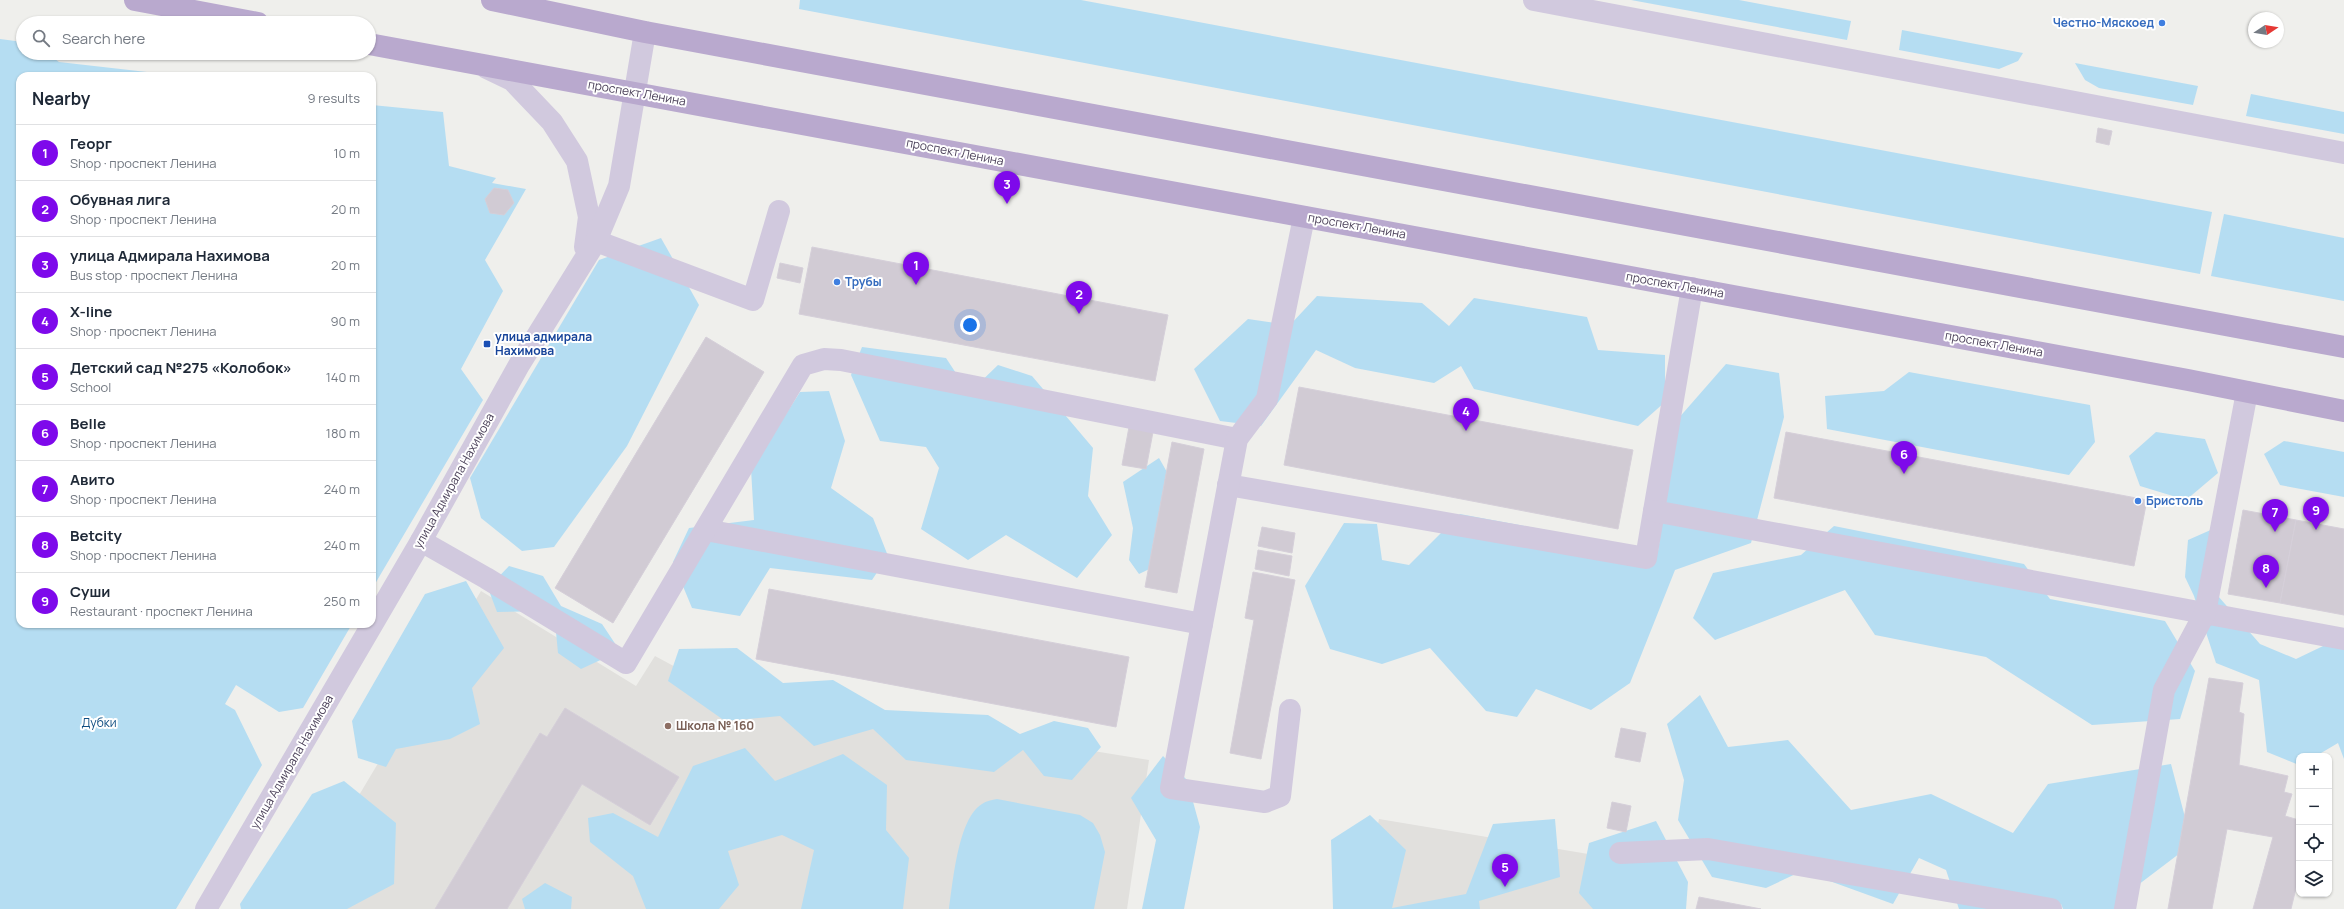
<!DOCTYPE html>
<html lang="en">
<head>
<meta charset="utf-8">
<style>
  :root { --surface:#fff; --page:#f2f2f3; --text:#1f2937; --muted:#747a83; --line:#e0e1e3; --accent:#7e09eb }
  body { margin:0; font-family:Manrope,sans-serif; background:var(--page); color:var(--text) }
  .controls { position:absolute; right:12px; bottom:12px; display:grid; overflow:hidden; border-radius:8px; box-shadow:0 1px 3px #0004 }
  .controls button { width:36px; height:36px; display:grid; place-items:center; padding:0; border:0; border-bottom:1px solid var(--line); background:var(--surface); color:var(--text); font:20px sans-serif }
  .compass { position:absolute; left:2248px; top:12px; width:36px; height:36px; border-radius:50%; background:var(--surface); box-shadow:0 1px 3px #0004; rotate:78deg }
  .you { position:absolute; left:970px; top:325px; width:14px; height:14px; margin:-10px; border:3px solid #fff; border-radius:50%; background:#1a73e8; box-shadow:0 0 0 6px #1a73e833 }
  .badge { display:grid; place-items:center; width:26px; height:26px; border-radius:50%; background:var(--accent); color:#fff; font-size:13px; font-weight:700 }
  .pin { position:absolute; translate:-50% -33px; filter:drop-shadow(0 1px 2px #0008) }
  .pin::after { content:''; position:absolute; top:21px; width:14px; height:12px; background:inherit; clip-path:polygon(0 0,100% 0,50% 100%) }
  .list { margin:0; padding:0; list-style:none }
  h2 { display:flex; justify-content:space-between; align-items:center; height:52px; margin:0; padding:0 16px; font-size:17px }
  h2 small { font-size:13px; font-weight:400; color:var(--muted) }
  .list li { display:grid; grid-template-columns:26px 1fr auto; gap:12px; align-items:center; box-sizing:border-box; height:56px; padding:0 16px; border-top:1px solid var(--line) }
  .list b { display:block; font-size:15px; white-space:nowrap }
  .list p { margin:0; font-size:13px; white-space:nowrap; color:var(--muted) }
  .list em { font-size:13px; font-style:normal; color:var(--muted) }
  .icon { flex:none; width:22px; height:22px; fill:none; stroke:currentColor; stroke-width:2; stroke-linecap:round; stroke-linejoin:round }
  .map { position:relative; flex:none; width:2344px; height:909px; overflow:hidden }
  .search { position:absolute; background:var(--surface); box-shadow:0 1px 3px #0004; left:16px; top:16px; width:360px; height:44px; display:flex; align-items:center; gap:10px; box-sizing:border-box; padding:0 14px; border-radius:22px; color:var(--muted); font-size:15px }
  .panel { position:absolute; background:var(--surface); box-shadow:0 1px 3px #0004; left:16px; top:72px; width:360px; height:556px; border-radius:12px }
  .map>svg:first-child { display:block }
</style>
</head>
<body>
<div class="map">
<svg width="2344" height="909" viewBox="0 0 2344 909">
  <rect width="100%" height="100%" fill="#efefec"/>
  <!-- education -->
  <g fill="#e1e0dd">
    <path d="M481 591 636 686 655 656 720 691 1149 760 1127 909H291Z"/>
    <path d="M1379 819 1648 864 1640 909H1361Z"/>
  </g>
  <!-- green -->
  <g fill="#b5ddf2">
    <path d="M800 0H1081L2212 212 2200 274 799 9Z"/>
    <path d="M1631 0H1739L1851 21 1847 40Z"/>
    <path d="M1902 30 2023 53 2018 61 1999 69 1899 50Z"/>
    <path d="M0 39 23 42V53H47L59 62 182 76H20V624H352L303 708 279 712 236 685 225 704 235 710 262 765 176 909H0Z"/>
    <path d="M2075 63 2198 86 2193 105 2099 88 2085 80Z"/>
    <path d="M2251 94 2344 112V134L2246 116Z"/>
    <path d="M372 105 443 112 449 166 496 178 492 183 526 189 485 260 503 291 461 369 483 400 372 589Z"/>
    <path d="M2224 214 2344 238V301L2211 276Z"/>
    <path d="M661 238 699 305 627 446 554 547 522 551 481 518 470 478 599 260Z"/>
    <path d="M1317 296 1422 303 1449 326 1474 298 1587 317 1598 350 1665 355V402L1638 426 1474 389 1461 366 1434 383 1355 368 1316 350 1261 426 1220 421 1194 369 1248 319 1290 325Z"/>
    <path d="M862 347 946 358 969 393 998 365 1032 376 1093 448 1088 496 1112 535 1077 578 1006 535 968 560 921 529 939 468 926 447 880 441 851 375Z"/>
    <path d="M1726 364 1779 373 1784 417 1751 543 1675 570 1630 683 1591 710 1536 689 1517 717 1486 711 1430 648 1382 664 1330 649 1305 586 1344 523 1377 524 1382 560 1409 565 1460 514 1658 551 1677 420Z"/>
    <path d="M1909 372 2090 405 2095 442 2069 475 1827 429 1825 396 1884 391Z"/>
    <path d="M829 391 845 441 831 488 873 518 888 556 872 580 770 568 740 616 692 608 673 562 689 528 754 520 751 469 800 392Z"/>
    <path d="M2156 432 2205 439 2218 473 2186 500 2140 486 2129 456Z"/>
    <path d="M2284 441 2344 452V497L2280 485 2264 454Z"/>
    <path d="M1159 458 1184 502 1168 560 1139 574 1129 560 1133 528 1123 482Z"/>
    <path d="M2231 521 2218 596 2260 644 2296 659 2344 636V759L2338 743 2316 756H2299V765L2267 752 2259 680 2216 663 2194 596 2185 577 2188 540Z"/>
    <path d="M1834 526 2024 564 2050 599 2165 621 2195 671 2180 719 2092 725 1986 657 1875 635 1845 590 1715 640 1693 618 1713 573 1801 555Z"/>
    <path d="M509 566 543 576 561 606 602 624 620 651 581 669 558 653 554 611 497 612 488 588Z"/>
    <path d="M466 581 504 648 472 688 480 724 450 739 396 749 386 767 358 758 352 721 425 594Z"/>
    <path d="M737 648 783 683 833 680 885 710 988 715 1020 734 1054 721 1088 728 1101 747 1072 780 1044 776 1023 750 994 772 906 760 873 729 814 746 780 716 725 721 668 681 679 649Z"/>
    <path d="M1700 695 1728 747 1788 740 1851 810 1931 794 2013 833 2048 784 2171 764 2192 844 2134 888 2133 909H2063L2061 904 2054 909H1959L1946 870 1919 858 1893 904 1802 871 1766 888 1712 877 1678 820 1684 780 1667 724Z"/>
    <path d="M745 748 775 781 843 754 887 785 886 830 909 858 903 909H801L814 850 782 835 728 851 739 885 719 909H646L633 876 590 842 588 818 613 813 658 837 693 766Z"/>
    <path d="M1163 756 1187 780 1200 827 1184 909H1142L1156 840 1131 798Z"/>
    <path d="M344 781 396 823 394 884 347 909H241L240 904 312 794Z"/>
    <path d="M997 799 1080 815 1093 823 1100 835 1105 852 1094 909H949C953 883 958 818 982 804 986 801 992 800 997 799Z"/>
    <path d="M1370 815 1406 850 1392 908 1466 894 1493 824 1555 819 1560 877 1479 901 1480 909H1333L1331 840Z"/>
    <path d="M1656 821 1688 882 1686 909H1593L1579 893 1589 843Z"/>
    <path d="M545 883 572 897 571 909H525L522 899Z"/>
  </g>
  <!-- building -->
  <g fill="#d1cbd4" stroke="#d5cfd9">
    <path d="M2098 128 2112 131 2109 145 2096 142Z"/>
    <path d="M494 188 508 190 514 203 504 215 490 213 485 199Z"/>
    <path d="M812 247 1168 315 1155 381 799 314Z"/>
    <path d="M780 263 803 268 800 283 777 278Z"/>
    <path d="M706 337 764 372 613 623 555 588Z"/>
    <path d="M1299 387 1633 450 1618 529 1284 465Z"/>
    <path d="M1129 427 1153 432 1146 469 1122 465Z"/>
    <path d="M1786 432 2147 500 2134 566 1774 498Z"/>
    <path d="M1172 442 1204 449 1177 593 1145 587Z"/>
    <path d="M2243 510 2296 520 2280 603 2228 594Z"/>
    <path d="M2296 520 2344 529V615L2280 603Z"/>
    <path d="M1262 527 1295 533 1292 553 1258 546Z"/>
    <path d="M1258 550 1292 556 1289 576 1255 569Z"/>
    <path d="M1253 572 1295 580 1261 759 1230 753 1254 620 1245 618Z"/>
    <path d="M769 589 1129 657 1116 727 756 659Z"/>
    <path d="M2209 678 2243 683 2239 712 2244 714 2239 765 2288 776 2284 792 2292 794 2285 816 2299 820V876L2291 909H2253L2273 837 2227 829 2212 909H2168Z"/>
    <path d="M565 708 679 777 650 825 582 784 507 909H435L540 733 547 737Z"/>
    <path d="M1621 728 1646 733 1640 762 1615 757Z"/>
    <path d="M1612 802 1631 806 1626 832 1607 828Z"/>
    <path d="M1699 897 1761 909H1696Z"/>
  </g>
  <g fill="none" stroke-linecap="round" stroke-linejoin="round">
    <!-- minor -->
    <g stroke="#d1c9de" stroke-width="22">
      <path d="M1534 0 2344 153"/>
      <path d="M487 68 512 80 552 122 577 161 589 217 585 247"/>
      <path d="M596 241 753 300 779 211"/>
      <path d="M1228 485 1646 558 1692 288"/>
      <path d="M1654 511 2344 639"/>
      <path d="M706 530 1202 624"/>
      <path d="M421 541 486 578 626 663 803 365 824 359 841 360 1237 439"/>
      <path d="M1290 710 1280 796 1265 802 1171 788 1237 439 1267 399 1304 217"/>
      <path d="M1620 853 1708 849 2051 909"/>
      <path d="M206 909 421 541 519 365 596 241 619 186 645 32"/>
      <path d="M2125 909 2164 690 2205 613 2247 392"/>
    </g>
    <!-- major -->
    <g stroke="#b9a9ce" stroke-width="22">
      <path d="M135 0 258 23"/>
      <path d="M492 0 645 32 2344 347"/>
      <path d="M369 44 2188 380 2344 411"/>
    </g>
  </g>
  <!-- markers -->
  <g fill="#3f7fe0" stroke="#fff" stroke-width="1.5">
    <circle cx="2162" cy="23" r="4"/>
    <circle cx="837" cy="282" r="4"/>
    <circle cx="2138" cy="501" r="4"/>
  </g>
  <rect fill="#1a4fb4" stroke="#fff" stroke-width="1.5" x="483" y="340" width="8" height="8" rx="2"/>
  <circle fill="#8d6e63" stroke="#fff" stroke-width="1.5" cx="668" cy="726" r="4"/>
  <g text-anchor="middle" stroke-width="4" stroke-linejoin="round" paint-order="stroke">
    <!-- shop labels -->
    <g font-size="12" font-weight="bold" fill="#366cbe" stroke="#fff" text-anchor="start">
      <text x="2154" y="27" text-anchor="end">Честно-Мяскоед</text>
      <text x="845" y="286">Трубы</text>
      <text x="2146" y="505">Бристоль</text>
    </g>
    <!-- street labels -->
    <g font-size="12" fill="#4d435b" stroke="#fff">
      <text transform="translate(637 93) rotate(10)" y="4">проспект Ленина</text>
      <text transform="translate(955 152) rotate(11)" y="4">проспект Ленина</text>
      <text transform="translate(1357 226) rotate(10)" y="4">проспект Ленина</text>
      <text transform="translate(1675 285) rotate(10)" y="4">проспект Ленина</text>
      <text transform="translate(1994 344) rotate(10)" y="4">проспект Ленина</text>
      <text transform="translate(454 481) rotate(-61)" y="4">улица Адмирала Нахимова</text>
      <text transform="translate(292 762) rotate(-60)" y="4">улица Адмирала Нахимова</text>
    </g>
    <!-- transit labels -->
    <g font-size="12" font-weight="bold" fill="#164399" stroke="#fff" text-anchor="start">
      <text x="495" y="341">улица адмирала<tspan x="495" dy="14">Нахимова</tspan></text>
    </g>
    <!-- park labels -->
    <g font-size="12" fill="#0e4d81" stroke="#fff">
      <text x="99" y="727">Дубки</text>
    </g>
    <!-- education labels -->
    <g font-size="12" font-weight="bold" fill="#785e54" stroke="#fff" text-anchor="start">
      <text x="676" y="730">Школа № 160</text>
    </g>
  </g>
</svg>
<div class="controls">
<button>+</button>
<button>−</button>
<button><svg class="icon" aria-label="locate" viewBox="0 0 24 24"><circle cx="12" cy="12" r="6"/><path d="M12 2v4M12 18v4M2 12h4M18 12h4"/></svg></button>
<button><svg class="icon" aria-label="layers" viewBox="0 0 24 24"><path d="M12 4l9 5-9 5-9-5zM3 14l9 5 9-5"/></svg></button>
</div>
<svg class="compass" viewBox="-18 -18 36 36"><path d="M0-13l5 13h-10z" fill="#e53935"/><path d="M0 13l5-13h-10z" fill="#747a83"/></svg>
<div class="you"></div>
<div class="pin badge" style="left:916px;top:285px">1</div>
<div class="pin badge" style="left:1079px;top:314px">2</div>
<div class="pin badge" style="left:1007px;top:204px">3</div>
<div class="pin badge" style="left:1466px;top:431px">4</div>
<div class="pin badge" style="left:1505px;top:887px">5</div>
<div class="pin badge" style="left:1904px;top:474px">6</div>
<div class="pin badge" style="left:2275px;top:532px">7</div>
<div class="pin badge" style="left:2266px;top:588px">8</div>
<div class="pin badge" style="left:2316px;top:530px">9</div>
<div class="search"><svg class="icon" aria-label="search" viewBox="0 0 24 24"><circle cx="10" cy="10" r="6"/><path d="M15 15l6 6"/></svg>Search here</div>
<section class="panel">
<h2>Nearby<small>9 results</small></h2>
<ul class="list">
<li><span class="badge">1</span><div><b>Георг</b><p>Shop · проспект Ленина</p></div><em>10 m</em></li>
<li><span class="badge">2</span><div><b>Обувная лига</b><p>Shop · проспект Ленина</p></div><em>20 m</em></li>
<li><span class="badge">3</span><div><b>улица Адмирала Нахимова</b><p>Bus stop · проспект Ленина</p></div><em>20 m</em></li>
<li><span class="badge">4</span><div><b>X-line</b><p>Shop · проспект Ленина</p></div><em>90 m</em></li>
<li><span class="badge">5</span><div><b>Детский сад №275 «Колобок»</b><p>School</p></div><em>140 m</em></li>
<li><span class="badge">6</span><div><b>Belle</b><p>Shop · проспект Ленина</p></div><em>180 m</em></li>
<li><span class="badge">7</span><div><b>Авито</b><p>Shop · проспект Ленина</p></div><em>240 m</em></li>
<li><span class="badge">8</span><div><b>Betcity</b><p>Shop · проспект Ленина</p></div><em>240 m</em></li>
<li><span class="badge">9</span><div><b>Суши</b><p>Restaurant · проспект Ленина</p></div><em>250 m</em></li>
</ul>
</section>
</div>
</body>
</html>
